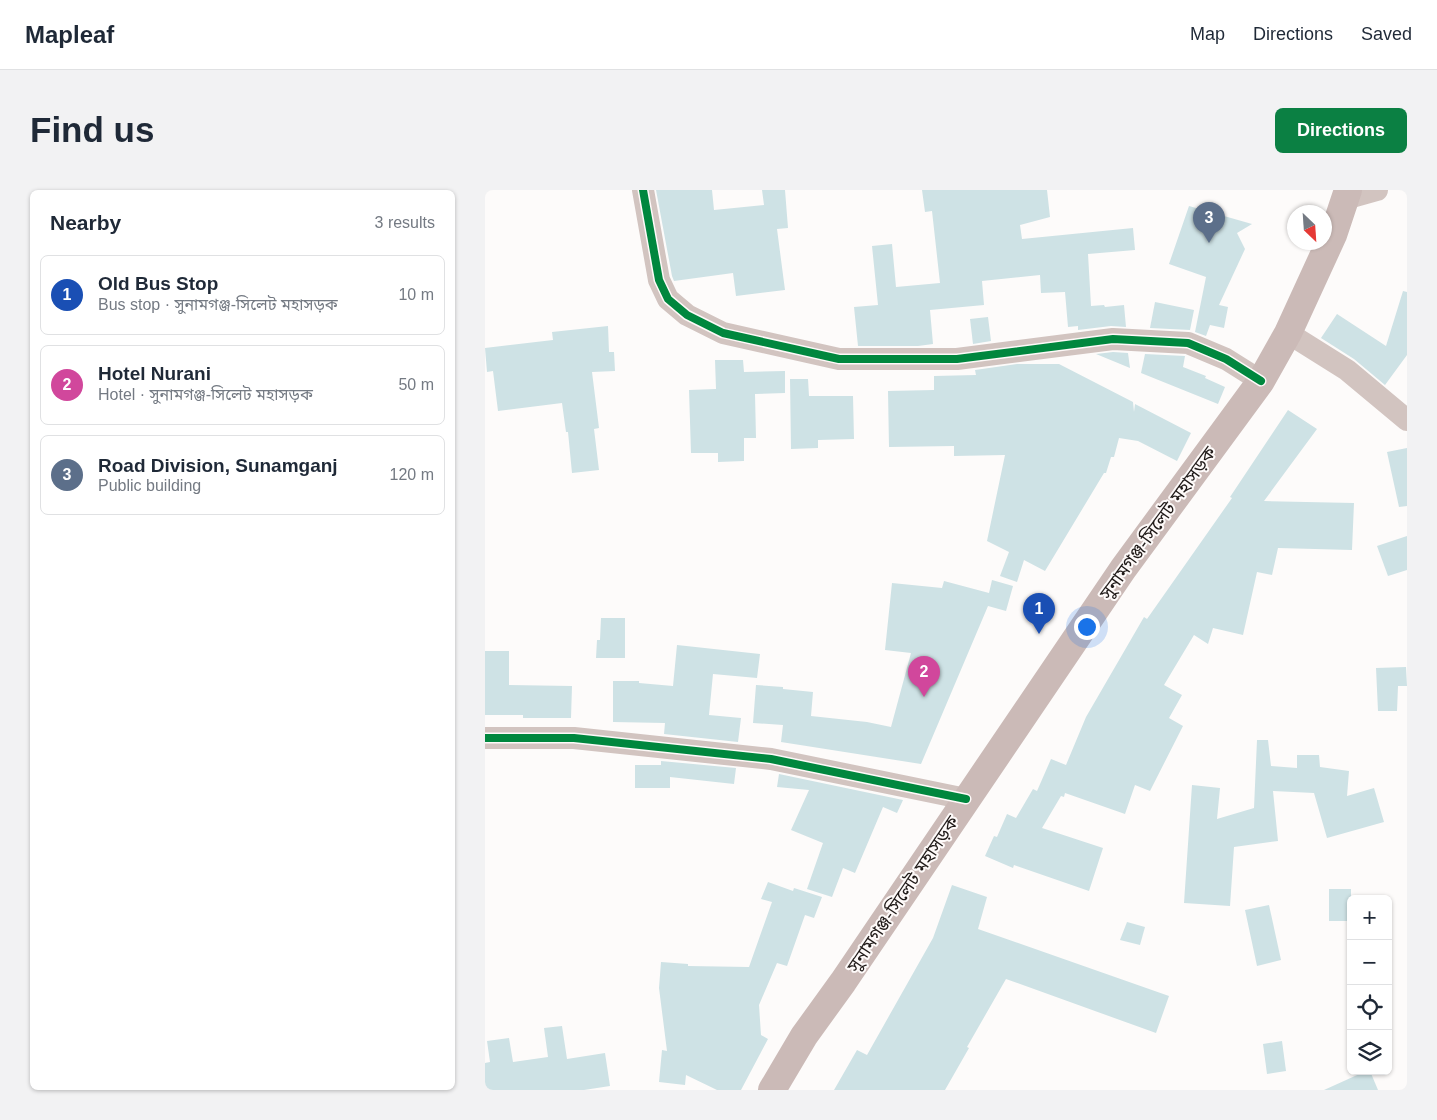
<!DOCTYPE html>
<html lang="en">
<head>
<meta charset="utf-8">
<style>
  :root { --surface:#fff; --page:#f2f2f3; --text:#1f2937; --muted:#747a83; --line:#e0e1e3; --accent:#0b8043 }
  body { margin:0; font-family:Helvetica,"Noto Sans Bengali",sans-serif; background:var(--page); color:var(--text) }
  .controls { position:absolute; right:15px; bottom:15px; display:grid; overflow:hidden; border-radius:8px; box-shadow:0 1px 4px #0004 }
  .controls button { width:45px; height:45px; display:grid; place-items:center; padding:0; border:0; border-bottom:1px solid var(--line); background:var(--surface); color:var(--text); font:25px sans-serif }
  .compass { position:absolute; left:802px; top:15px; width:45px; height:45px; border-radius:50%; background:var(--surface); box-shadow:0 1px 4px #0004; rotate:155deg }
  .you { position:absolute; left:601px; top:436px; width:18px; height:18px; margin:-12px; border:4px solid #fff; border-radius:50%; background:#1a73e8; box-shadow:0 0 0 8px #1a73e833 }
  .badge { display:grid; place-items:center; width:32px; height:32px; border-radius:50%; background:var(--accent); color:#fff; font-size:16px; font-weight:700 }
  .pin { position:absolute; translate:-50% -41px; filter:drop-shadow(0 1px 2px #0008) }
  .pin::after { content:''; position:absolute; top:26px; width:18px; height:15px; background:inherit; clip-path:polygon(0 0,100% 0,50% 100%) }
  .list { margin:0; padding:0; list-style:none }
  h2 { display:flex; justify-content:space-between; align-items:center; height:65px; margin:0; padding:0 20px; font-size:21px }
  h2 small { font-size:16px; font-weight:400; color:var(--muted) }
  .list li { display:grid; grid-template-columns:32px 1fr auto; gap:15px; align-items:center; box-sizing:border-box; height:80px; margin:0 10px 10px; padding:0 10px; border:1px solid var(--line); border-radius:8px }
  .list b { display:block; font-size:19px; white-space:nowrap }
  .list p { margin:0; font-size:16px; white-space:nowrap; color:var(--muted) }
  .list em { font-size:16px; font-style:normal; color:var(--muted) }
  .icon { flex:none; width:28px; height:28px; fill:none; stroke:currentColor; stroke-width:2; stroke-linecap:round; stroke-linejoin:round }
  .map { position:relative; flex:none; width:922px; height:900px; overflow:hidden; border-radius:8px }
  header { display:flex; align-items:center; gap:30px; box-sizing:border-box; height:70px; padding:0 25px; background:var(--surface); border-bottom:1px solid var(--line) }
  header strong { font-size:24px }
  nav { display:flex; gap:28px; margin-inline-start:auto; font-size:18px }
  .intro { display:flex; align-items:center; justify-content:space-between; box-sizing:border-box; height:120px; padding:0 30px }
  h1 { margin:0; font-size:35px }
  .button { padding:12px 22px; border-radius:8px; background:var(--accent); color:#fff; font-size:18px; font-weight:700 }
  main { display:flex; gap:30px; padding:0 30px }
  aside { flex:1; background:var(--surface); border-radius:8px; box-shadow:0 1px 4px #0004 }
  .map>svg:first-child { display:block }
</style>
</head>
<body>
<header>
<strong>Mapleaf</strong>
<nav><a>Map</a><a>Directions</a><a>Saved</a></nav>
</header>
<div class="intro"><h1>Find us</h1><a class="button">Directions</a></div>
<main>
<aside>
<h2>Nearby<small>3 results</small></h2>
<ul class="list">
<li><span class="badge" style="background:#1a4fb4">1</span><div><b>Old Bus Stop</b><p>Bus stop · সুনামগঞ্জ-সিলেট মহাসড়ক</p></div><em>10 m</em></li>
<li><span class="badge" style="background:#d1479c">2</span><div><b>Hotel Nurani</b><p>Hotel · সুনামগঞ্জ-সিলেট মহাসড়ক</p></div><em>50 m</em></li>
<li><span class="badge" style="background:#5c6f8a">3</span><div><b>Road Division, Sunamganj</b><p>Public building</p></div><em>120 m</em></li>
</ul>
</aside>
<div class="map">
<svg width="922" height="900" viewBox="0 0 922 900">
  <rect width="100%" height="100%" fill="#fdfbfa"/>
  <!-- building -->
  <g fill="#cee2e5">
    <path d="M171 0H227L229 20 279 15 277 0H300L303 38 292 39 300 100 251 106 248 83 189 91 187 86Z"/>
    <path d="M437 0H562L565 27 535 35 537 49 648 38 650 60 603 64 606 116 619 115 620 117 639 115 641 137 626 136 593 140V136L583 137 580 102 556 103 555 85 497 91 499 115 445 120 448 154 433 156H373L369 117 393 115 387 56 407 54 411 97 455 93 447 21 440 22Z"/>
    <path d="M704 16 767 34 752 43 760 59 734 115 743 117 739 138 725 135 721 146 710 142 721 87 684 74Z"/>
    <path d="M918 101 922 102V165L900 195 869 169 836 148 852 124 901 156Z"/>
    <path d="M670 112 709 120 705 140 665 138Z"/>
    <path d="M503 127 506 151 488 154 485 129Z"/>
    <path d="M123 136 124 162H129L130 181 107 182 114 238 109 239 114 280 87 283 83 242H81L77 213 13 221 8 181 2 182 0 158 68 150 67 142Z"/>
    <path d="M628 162 643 163 645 178 611 164Z"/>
    <path d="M660 164 700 166 698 177 721 186 720 188 740 197 733 214 656 183Z"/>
    <path d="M230 170H258L259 182 300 181V203L270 204 271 248H259V271L233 272V263H206L204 200 231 199Z"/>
    <path d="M532 174H574L648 212 649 222 650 214 706 243 692 271 653 251 634 248 629 267H626L621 283H619L560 381 539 370 532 392 515 386 524 362 502 351 520 265 469 266V256L404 257 403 201 449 200V186L491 185 490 180Z"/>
    <path d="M305 189H323L324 206H368L369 249 333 250V258L306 259Z"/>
    <path d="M803 220 832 239 779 311 869 313 867 360 793 358 787 385 772 382 758 445 728 438 723 454 709 445 679 495 697 505 684 528 698 536 665 601 650 595 640 624 580 603 579 607 576 606 557 638 618 658 604 701 529 675 528 678 500 666 509 646 512 647 522 624 531 628 548 599 552 601 566 569 581 575 601 527 659 427 662 429 747 308 745 307Z"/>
    <path d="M922 258V316L914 317 902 262Z"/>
    <path d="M922 346V380L903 386 892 356Z"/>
    <path d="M507 390 528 396 521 421 503 416 436 574 296 552 298 535 268 533 271 495 298 497V499L328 502 326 526 382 532 406 537 426 463 400 460 407 393 457 398 459 391 504 403Z"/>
    <path d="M116 428H140V468H111L112 450H115Z"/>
    <path d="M192 455 275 464 272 488 228 484 224 525 256 528 253 552 179 544 180 533 128 532V491H154V493L188 496Z"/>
    <path d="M0 461H24V495L87 496 86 528H38V525H0Z"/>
    <path d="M921 477 922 496H913L912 521H893L891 478Z"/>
    <path d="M772 550H783L786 576 812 578V565H834L835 577 864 581 862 606 889 598 899 632 842 648 829 603 788 601 793 651 749 657 745 716 699 713 707 595 735 598 732 629 769 618Z"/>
    <path d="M176 571 251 578 249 594 185 587V598H150V575H176Z"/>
    <path d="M294 584 418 610 412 623 398 617 370 683 358 678 347 707 322 699 338 653 306 640 324 600 292 597Z"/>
    <path d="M283 692 308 701 309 698 337 707 329 728 320 725 302 776 292 773 274 815 276 845 283 849 256 900H232L201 885 200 895 174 892 177 860 182 861 174 798 176 772 203 774V776L264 777 287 712 276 709Z"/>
    <path d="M467 695 502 707 493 739 684 806 671 843 521 789 482 857 484 858 460 900H349L372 860 382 865 448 748Z"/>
    <rect x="844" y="699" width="22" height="32"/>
    <path d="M784 715 796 770 772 776 760 720Z"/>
    <path d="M642 732 660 737 655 755 635 750Z"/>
    <path d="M77 836 82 869 120 863 125 896 99 900H0V873L5 872 2 851 24 848 28 872 63 867 59 838Z"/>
    <path d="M797 851 801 881 782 884 778 854Z"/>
    <path d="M881 881H885L893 900H839Z"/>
  </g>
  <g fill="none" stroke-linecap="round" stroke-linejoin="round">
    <!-- minor -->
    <g stroke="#d2c4c0" stroke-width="22">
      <path d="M158 0 174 90 183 109 202 125 238 143 354 169H472L628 149 703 153 741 169 776 191"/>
      <path d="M860 9 892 0"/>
      <path d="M803 143 862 180 922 230"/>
      <path d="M0 548H89L286 569 481 609"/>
    </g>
    <!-- major -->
    <path stroke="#cbbab7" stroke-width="28" d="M287 900 319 846 358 792 638 379 776 191 803 143 848 45 863 0"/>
    <defs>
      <g id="cycleway">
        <path d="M158 0 174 90 183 109 202 125 238 143 354 169H472L628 149 703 153 741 169 776 191"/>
        <path d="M0 548H89L286 569 481 609"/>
      </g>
    </defs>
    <!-- cycleway casing -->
    <use href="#cycleway" stroke="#fefaf9" stroke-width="11"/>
    <!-- cycleway -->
    <use href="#cycleway" stroke="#00873e" stroke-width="8"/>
  </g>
  <g text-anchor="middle" stroke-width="4" stroke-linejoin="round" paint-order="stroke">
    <!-- street labels -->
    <g font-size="18" fill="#1f1917" stroke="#fefaf9">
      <text transform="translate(673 333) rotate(-54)" y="6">সুনামগঞ্জ-সিলেট মহাসড়ক</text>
      <text transform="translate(418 704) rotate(-56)" y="6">সুনামগঞ্জ-সিলেট মহাসড়ক</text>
    </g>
  </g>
</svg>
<div class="controls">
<button>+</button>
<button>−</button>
<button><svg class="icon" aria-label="locate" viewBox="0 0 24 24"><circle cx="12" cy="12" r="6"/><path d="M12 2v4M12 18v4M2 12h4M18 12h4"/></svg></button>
<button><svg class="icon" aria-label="layers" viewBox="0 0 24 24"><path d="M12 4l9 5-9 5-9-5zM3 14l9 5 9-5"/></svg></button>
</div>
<svg class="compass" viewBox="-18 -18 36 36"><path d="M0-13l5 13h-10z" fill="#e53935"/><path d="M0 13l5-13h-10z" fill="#747a83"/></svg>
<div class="you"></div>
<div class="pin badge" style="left:554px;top:444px;background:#1a4fb4">1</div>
<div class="pin badge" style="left:439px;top:507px;background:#d1479c">2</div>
<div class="pin badge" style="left:724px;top:53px;background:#5c6f8a">3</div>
</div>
</main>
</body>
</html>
